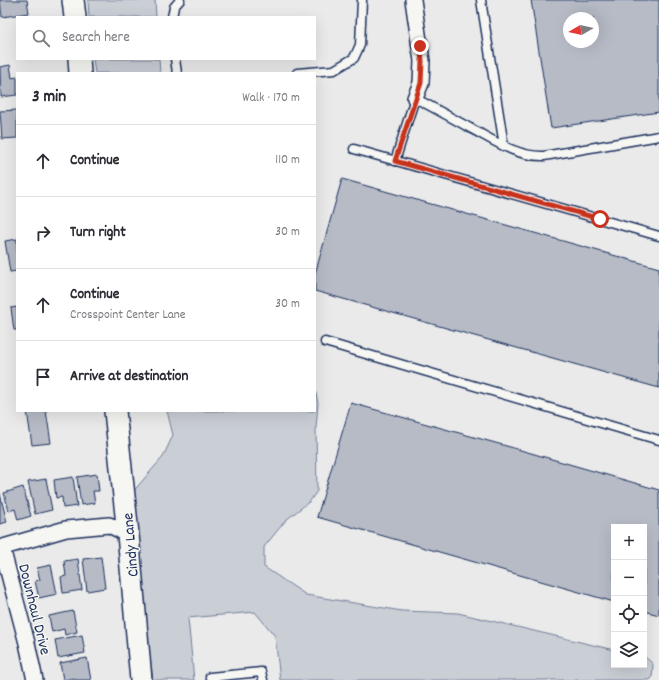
<!DOCTYPE html>
<html lang="en">
<head>
<meta charset="utf-8">
<style>
  :root { --surface:#fff; --page:#f7f7f7; --text:#2b2b33; --muted:#7c7c81; --line:#e1e1e2 }
  body { margin:0; font-family:Dekko,sans-serif; background:var(--page); color:var(--text) }
  .controls { position:absolute; right:12px; bottom:12px; display:grid; overflow:hidden; border-radius:0px; box-shadow:0 4px 16px #0002 }
  .controls button { width:36px; height:36px; display:grid; place-items:center; padding:0; border:0; border-bottom:1px solid var(--line); background:var(--surface); color:var(--text); font:20px sans-serif }
  .compass { position:absolute; left:563px; top:12px; width:36px; height:36px; border-radius:50%; background:var(--surface); box-shadow:0 4px 16px #0002; rotate:261deg }
  .stop { position:absolute; width:12px; height:12px; margin:-9px; border:3px solid #c8321e; border-radius:50%; background:#fff }
  .stop.end { background:#c8321e; border-color:#fff; box-shadow:0 1px 4px #0008 }
  .list { margin:0; padding:0; list-style:none }
  h2 { display:flex; justify-content:space-between; align-items:center; height:52px; margin:0; padding:0 16px; font-size:17px }
  h2 small { font-size:13px; font-weight:400; color:var(--muted) }
  .list li { display:grid; grid-template-columns:26px 1fr auto; gap:12px; align-items:center; box-sizing:border-box; height:72px; padding:0 16px; border-top:1px solid var(--line) }
  .list b { display:block; font-size:15px; white-space:nowrap }
  .list p { margin:0; font-size:13px; white-space:nowrap; color:var(--muted) }
  .list em { font-size:13px; font-style:normal; color:var(--muted) }
  .icon { flex:none; width:22px; height:22px; fill:none; stroke:currentColor; stroke-width:2; stroke-linecap:round; stroke-linejoin:round }
  .map { position:relative; flex:none; width:659px; height:680px; overflow:hidden }
  .search { position:absolute; background:var(--surface); box-shadow:0 4px 16px #0002; left:16px; top:16px; width:300px; height:44px; display:flex; align-items:center; gap:10px; box-sizing:border-box; padding:0 14px; border-radius:0px; color:var(--muted); font-size:15px }
  .panel { position:absolute; background:var(--surface); box-shadow:0 4px 16px #0002; left:16px; top:72px; width:300px; height:340px; border-radius:0px }
  .map>svg:first-child { display:block }
</style>
</head>
<body>
<div class="map">
<svg width="659" height="680" viewBox="0 0 659 680">
  <rect width="100%" height="100%" fill="#e9eae9"/>
  <filter id="ink" filterUnits="userSpaceOnUse"><feTurbulence type="fractalNoise" baseFrequency=".025" numOctaves="2"/><feDisplacementMap in="SourceGraphic" scale="8" xChannelSelector="R" yChannelSelector="G"/><feConvolveMatrix kernelMatrix="1 2 1 2 8 2 1 2 1" color-interpolation-filters="sRGB"/></filter>
  <g filter="url(#ink)">
    <!-- green -->
    <g fill="#caced5" stroke="#727e9a">
      <path d="M88 0H155L156 17H89Z"/>
      <path d="M93 59H159L160 73H95Z"/>
      <path d="M315 389 318 403 316 428 317 491 310 501 286 520 264 547V567L306 595 402 611 458 613 614 650V665H644V657H645L653 664 652 678 650 680H280L275 636 255 612 188 618 194 680H153L131 494 163 457 173 435 167 411H315Z"/>
    </g>
    <!-- building -->
    <g fill="#b6bbc6" stroke="#1b2f5e" fill-rule="evenodd">
      <path d="M0 0H27L29 13 2 17Z"/>
      <path d="M531 0H659V112L551 128ZM569 18H593V42H569Z"/>
      <path d="M10 65 12 78 17 77V95L1 97 0 67Z"/>
      <path d="M17 110V138L2 139 0 111Z"/>
      <path d="M342 179 659 268V388L315 291V274Z"/>
      <path d="M17 239V271L10 272 5 241Z"/>
      <path d="M17 307V330H14L11 308Z"/>
      <path d="M351 403 510 447 659 490V615L644 611V527H614V602L317 517Z"/>
      <path d="M27 411H46L51 443 32 445Z"/>
      <path d="M97 474 99 491H93L95 503 81 505 77 477Z"/>
      <path d="M73 477 77 506 63 508 62 497 56 498 54 480Z"/>
      <path d="M46 479 52 510 35 514 28 482Z"/>
      <path d="M23 487 31 516 18 520 15 509 9 511 4 493Z"/>
      <path d="M0 494 7 522 0 524Z"/>
      <path d="M101 557 105 588 87 591 83 559Z"/>
      <path d="M78 559 82 590 63 593 61 577 66 576 64 561Z"/>
      <path d="M51 565 57 594 39 598 35 581 40 580 37 568Z"/>
      <path d="M73 611 77 632 65 635 64 629 52 632 49 616Z"/>
      <path d="M82 635 85 653 58 658 55 640Z"/>
      <path d="M87 658 91 680H75V678L63 680 60 663Z"/>
    </g>
    <g fill="none" stroke-linecap="round" stroke-linejoin="round">
      <defs>
        <g id="lane">
          <path d="M481 0 504 146"/>
          <path d="M172 17 174 7 180 0"/>
          <path d="M175 59 177 73"/>
          <path d="M297 73 334 70 354 58 360 45 362 0"/>
          <path d="M354 149 659 236"/>
          <path d="M395 161 415 98C434 108 452 118 470 128 493 140 517 157 544 156L659 136"/>
          <path d="M325 342 659 440"/>
          <path d="M210 677 261 672 263 680"/>
        </g>
        <g id="street">
          <path d="M413 0 422 61 421 83 415 98"/>
          <path d="M0 548 66 529 109 525 128 534"/>
          <path d="M2 548 27 643 35 680"/>
        </g>
        <g id="secondary">
          <path d="M73 0 75 17"/>
          <path d="M79 59 80 73"/>
          <path d="M115 411 128 534 141 680"/>
        </g>
      </defs>
      <!-- lane casing -->
      <use href="#lane" stroke="#1b2f5e" stroke-width="11"/>
      <!-- street casing -->
      <use href="#street" stroke="#1b2f5e" stroke-width="18"/>
      <!-- secondary casing -->
      <use href="#secondary" stroke="#1b2f5e" stroke-width="24"/>
      <!-- lane -->
      <use href="#lane" stroke="#f6f6f2" stroke-width="8"/>
      <!-- street -->
      <use href="#street" stroke="#f6f6f2" stroke-width="15"/>
      <!-- secondary -->
      <use href="#secondary" stroke="#f6f6f2" stroke-width="21"/>
    </g>
  </g>
  <g fill="none" stroke-linecap="round" stroke-linejoin="round" filter="url(#ink)">
    <!-- route -->
    <path stroke="#c8321e" stroke-width="5" d="M420 46 422 61 421 83 395 161 600 219"/>
  </g>
  <g text-anchor="middle" stroke-width="3" stroke-linejoin="round" paint-order="stroke">
    <!-- street labels -->
    <g font-size="16" fill="#1b2f5e" stroke="#f6f6f2">
      <text transform="translate(129 545) rotate(-95)" y="6">Cindy Lane</text>
      <text transform="translate(36 609) rotate(76)" y="6">Downhaul Drive</text>
    </g>
  </g>
</svg>
<div class="controls">
<button>+</button>
<button>−</button>
<button><svg class="icon" aria-label="locate" viewBox="0 0 24 24"><circle cx="12" cy="12" r="6"/><path d="M12 2v4M12 18v4M2 12h4M18 12h4"/></svg></button>
<button><svg class="icon" aria-label="layers" viewBox="0 0 24 24"><path d="M12 4l9 5-9 5-9-5zM3 14l9 5 9-5"/></svg></button>
</div>
<svg class="compass" viewBox="-18 -18 36 36"><path d="M0-13l5 13h-10z" fill="#e53935"/><path d="M0 13l5-13h-10z" fill="#7c7c81"/></svg>
<div class="stop" style="left:600px;top:219px"></div>
<div class="stop end" style="left:420px;top:46px"></div>
<div class="search"><svg class="icon" aria-label="search" viewBox="0 0 24 24"><circle cx="10" cy="10" r="6"/><path d="M15 15l6 6"/></svg>Search here</div>
<section class="panel">
<h2>3 min<small>Walk · 170 m</small></h2>
<ul class="list">
<li><svg class="icon" aria-label="ahead" viewBox="0 0 24 24"><path d="M12 20V5M6 11l6-6 6 6"/></svg><div><b>Continue</b></div><em>110 m</em></li>
<li><svg class="icon" aria-label="right" viewBox="0 0 24 24"><path d="M7 20v-9h11M14 6l5 5-5 5"/></svg><div><b>Turn right</b></div><em>30 m</em></li>
<li><svg class="icon" aria-label="ahead" viewBox="0 0 24 24"><path d="M12 20V5M6 11l6-6 6 6"/></svg><div><b>Continue</b><p>Crosspoint Center Lane</p></div><em>30 m</em></li>
<li><svg class="icon" aria-label="arrive" viewBox="0 0 24 24"><path d="M6 21V4h12l-3 4 3 4H6"/></svg><div><b>Arrive at destination</b></div></li>
</ul>
</section>
</div>
</body>
</html>
